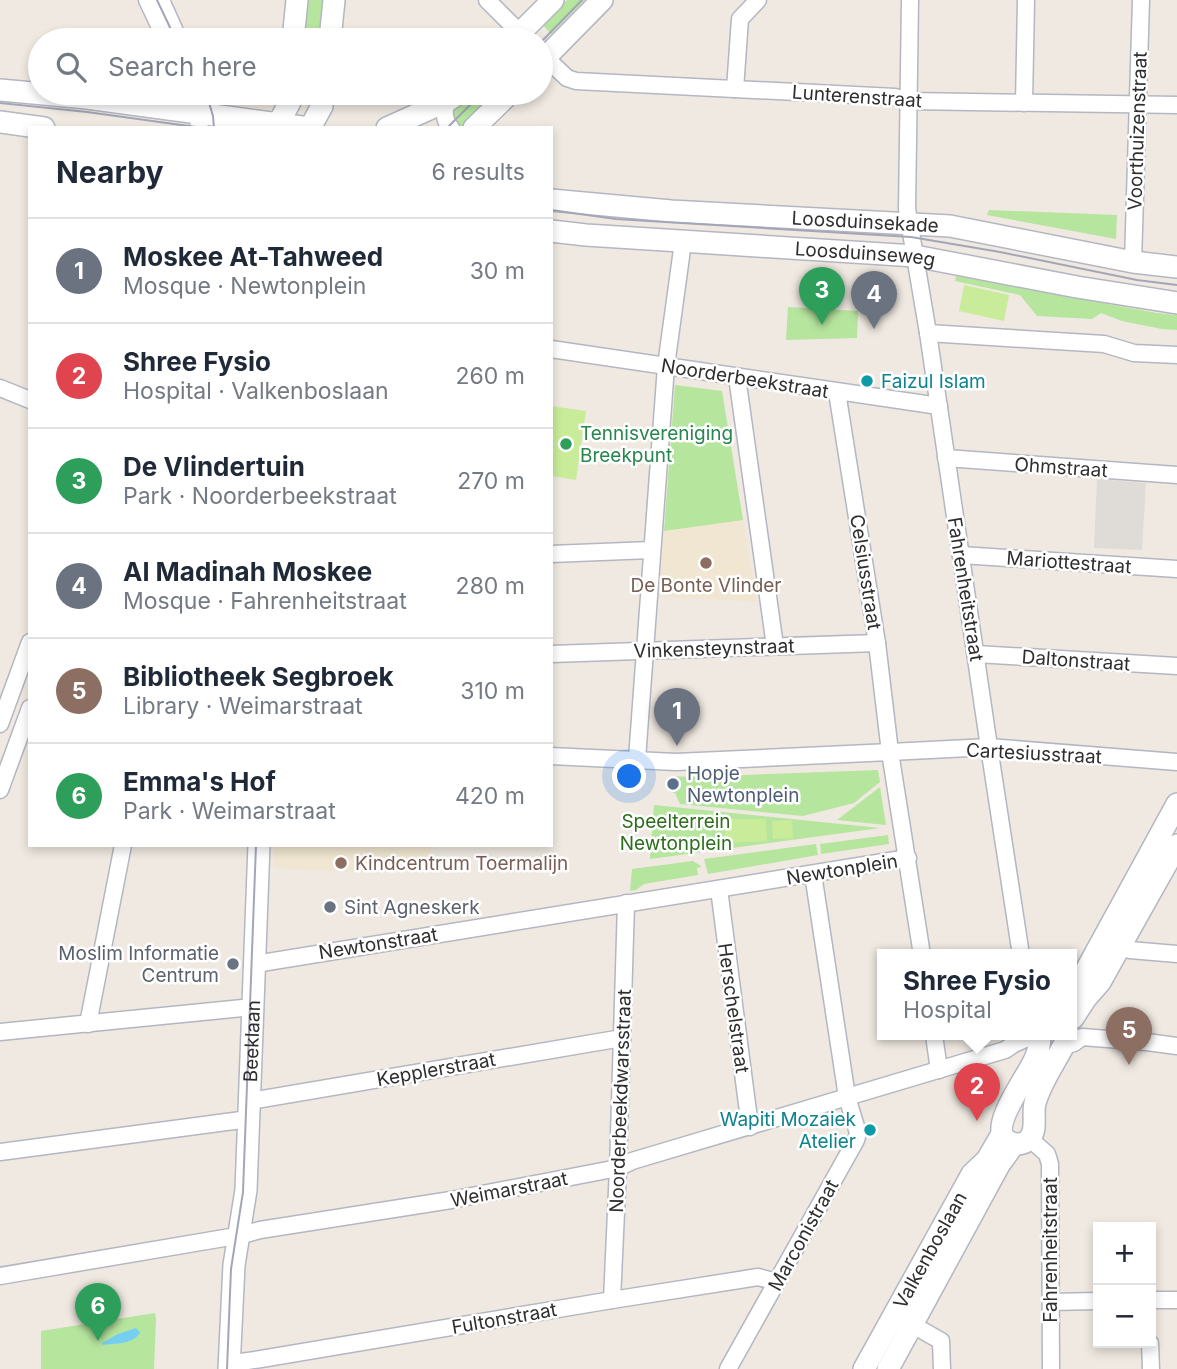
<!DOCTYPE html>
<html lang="en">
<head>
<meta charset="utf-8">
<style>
  :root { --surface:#fff; --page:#f6f6f7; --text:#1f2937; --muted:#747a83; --line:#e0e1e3; --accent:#4264fb }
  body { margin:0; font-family:Inter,sans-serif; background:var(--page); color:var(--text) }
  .controls { position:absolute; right:21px; bottom:21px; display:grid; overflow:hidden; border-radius:0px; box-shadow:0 4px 10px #0003 }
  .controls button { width:63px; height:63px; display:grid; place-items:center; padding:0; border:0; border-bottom:2px solid var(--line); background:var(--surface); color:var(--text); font:35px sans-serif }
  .you { position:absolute; left:630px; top:777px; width:24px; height:24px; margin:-18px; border:5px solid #fff; border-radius:50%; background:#1a73e8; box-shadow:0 0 0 10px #1a73e833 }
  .badge { display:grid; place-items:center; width:46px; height:46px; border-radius:50%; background:var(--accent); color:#fff; font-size:23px; font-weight:700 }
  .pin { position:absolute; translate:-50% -58px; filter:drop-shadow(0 2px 4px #0008) }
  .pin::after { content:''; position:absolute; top:37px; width:24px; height:21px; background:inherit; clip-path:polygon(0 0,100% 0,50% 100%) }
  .popup { position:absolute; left:877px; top:949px; width:200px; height:91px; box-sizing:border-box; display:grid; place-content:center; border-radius:0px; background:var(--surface); filter:drop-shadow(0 2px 5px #0005); font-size:23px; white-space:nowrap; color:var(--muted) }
  .popup b { font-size:26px; color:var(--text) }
  .popup::after { content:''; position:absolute; left:50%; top:100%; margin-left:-14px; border:14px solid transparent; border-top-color:var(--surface) }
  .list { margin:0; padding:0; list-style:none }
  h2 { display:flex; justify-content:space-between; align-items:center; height:91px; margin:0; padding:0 28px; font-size:30px }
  h2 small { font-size:23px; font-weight:400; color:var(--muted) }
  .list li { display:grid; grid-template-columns:46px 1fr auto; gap:21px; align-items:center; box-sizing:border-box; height:105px; padding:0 28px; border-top:2px solid var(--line) }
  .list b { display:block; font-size:26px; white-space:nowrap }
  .list p { margin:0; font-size:23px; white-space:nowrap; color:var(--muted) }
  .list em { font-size:23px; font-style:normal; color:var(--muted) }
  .icon { flex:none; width:38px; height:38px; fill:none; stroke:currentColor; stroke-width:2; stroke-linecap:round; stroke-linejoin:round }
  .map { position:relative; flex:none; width:1177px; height:1369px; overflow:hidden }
  .search { position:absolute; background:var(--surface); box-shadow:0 4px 10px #0003; left:28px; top:28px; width:525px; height:77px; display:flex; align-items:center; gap:18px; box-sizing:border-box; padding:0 24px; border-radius:38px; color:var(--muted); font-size:26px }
  .panel { position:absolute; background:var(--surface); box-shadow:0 4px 10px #0003; left:28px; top:126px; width:525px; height:721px; border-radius:0px }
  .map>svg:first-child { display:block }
</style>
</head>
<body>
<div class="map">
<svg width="1177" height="1369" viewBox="0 0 1177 1369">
  <rect width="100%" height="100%" fill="#efe9e1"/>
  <!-- education -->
  <g fill="#f0e6d1">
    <path d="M743 520 757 602 659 596 664 531Z"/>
    <path d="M274 845H431L430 858 382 870 381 873 273 868Z"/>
  </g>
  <!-- green -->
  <g fill="#b6e59e">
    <path d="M308 0H326L322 40H303Z"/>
    <path d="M567 0H585L551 34 543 25Z"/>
    <path d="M478 93H496C486 105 472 130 454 126L450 107 457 105H464Z"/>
    <path d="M989 210 1117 215 1116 239 987 215Z"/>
    <path d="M956 276 1157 313 1177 315V330L1162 329 1122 321 1101 313 1092 319 1037 316 1020 295 955 281Z"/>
    <path d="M788 307 858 311 857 338 786 340Z"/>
    <path d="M675 385 722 391 743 520 664 531Z"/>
    <path d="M878 770 880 782 854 803 803 816 680 804 675 793H673V776L690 777Z"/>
    <path d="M880 787 886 825 837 820Z"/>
    <path d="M654 805 880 828 650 859Z"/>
    <path d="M888 835 889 844 821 854 820 844Z"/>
    <path d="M816 844 818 855 708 874 704 859Z"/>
    <path d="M693 861 701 866V867L697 868 698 875 644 884 636 890 630 891 632 869Z"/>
    <path d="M155 1313 156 1319 154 1369H41V1331Z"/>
  </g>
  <!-- pitch -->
  <g fill="#c9ec9a">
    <path d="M964 285 1009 295 1004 321 959 311Z"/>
    <path d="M551 406 586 411 576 480 551 476Z"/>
    <path d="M724 819H766L767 841 725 843Z"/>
    <path d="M792 820 793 838 773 839 772 821Z"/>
  </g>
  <!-- plaza -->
  <path fill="#dfdcd8" d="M1097 479 1146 483 1142 550 1094 548Z"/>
  <!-- water -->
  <path fill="#75cff0" d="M136 1328 139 1331 140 1333C131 1345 116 1343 103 1345L102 1343 118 1334Z"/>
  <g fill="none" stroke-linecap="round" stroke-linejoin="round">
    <defs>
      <g id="street">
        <path d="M147 0 166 40"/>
        <path d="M161 0 179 40"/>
        <path d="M487 0 520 33"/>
        <path d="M910 0 907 209 928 333 989 747 1021 955"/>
        <path d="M546 58 567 78 576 81 895 97 909 101 1177 105"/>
        <path d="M735 89 740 19 758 0"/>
        <path d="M190 93 200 128"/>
        <path d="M203 93 210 115"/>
        <path d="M447 101C444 111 443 120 451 128"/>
        <path d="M1024 103 1026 0"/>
        <path d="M1133 262 1141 0"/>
        <path d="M928 333 1104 344 1134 353 1177 355"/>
        <path d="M551 349 939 406"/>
        <path d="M737 377 775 646"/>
        <path d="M0 388 30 400"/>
        <path d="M837 392 877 643 890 752 989 747 1177 762"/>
        <path d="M946 458 1177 475"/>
        <path d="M551 554 651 550"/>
        <path d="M961 555 1177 569"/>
        <path d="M551 654 877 643"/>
        <path d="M976 654 1177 666"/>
        <path d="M0 724 30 642"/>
        <path d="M551 756 676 762 890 752 922 955"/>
        <path d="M637 759 666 366 683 242"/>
        <path d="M0 790 30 708"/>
        <path d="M719 889 750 1127"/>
        <path d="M1120 946 1130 950 1177 954"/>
        <path d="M255 964 908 858"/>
        <path d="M88 1024 123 845"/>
        <path d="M0 1032 253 1007"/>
        <path d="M934 1035 939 1070"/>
        <path d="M1064 1046 1074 1043 1082 1037 1147 1042 1177 1046"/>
        <path d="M250 1101 622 1038"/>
        <path d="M1030 1139 1047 1154 1050 1164 1051 1369"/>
        <path d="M0 1152 249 1119"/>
        <path d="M0 1276 242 1235 260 1230 451 1200 618 1168 632 1161 1005 1050 1014 1044 1034 1035"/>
        <path d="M612 1300 618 1168 626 903"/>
        <path d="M1151 1300H1177"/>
        <path d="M1051 1302 1098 1301"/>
        <path d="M904 1320 941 1341 942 1369"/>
        <path d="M1150 1343 1151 1369"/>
        <path d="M230 1361 241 1362 261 1359 612 1300 758 1277 777 1282"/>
        <path d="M728 1369 856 1140 858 1133 847 1097 813 874"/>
      </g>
      <g id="secondary">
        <path d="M293 40 297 0"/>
        <path d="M330 40 334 0"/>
        <path d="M513 40 553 0"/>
        <path d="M541 62 602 0"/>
        <path d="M0 90 87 98 309 128"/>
        <path d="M0 122 44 128"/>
        <path d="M278 124 290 102 291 93"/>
        <path d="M310 128 322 106 323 93"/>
        <path d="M387 128 447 101 459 93"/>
        <path d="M474 128 510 93"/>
        <path id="s1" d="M551 200 671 211 950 226 1133 262 1177 267"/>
        <path id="s2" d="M551 231 586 235 915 256 1077 287 1177 303"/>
        <path d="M1072 996 1177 804"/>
        <path d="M1073 1018 1086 998 1100 982 1177 845"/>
        <path d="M1040 1035C1040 1045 1038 1053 1034 1061 1027 1077 991 1124 1005 1139 1011 1145 1023 1146 1029 1139 1038 1130 1032 1114 1035 1103 1041 1080 1059 1057 1069 1035"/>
        <path id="s3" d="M229 1369 234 1265 246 1190 259 845"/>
        <path id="s4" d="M864 1369 972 1174 987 1160 1002 1134"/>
        <path d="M888 1369 999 1165 1014 1144"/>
      </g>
    </defs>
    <!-- street casing -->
    <use href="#street" stroke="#b4b7c1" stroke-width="19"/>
    <!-- secondary casing -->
    <use href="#secondary" stroke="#b4b7c1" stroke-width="24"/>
    <!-- street -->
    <use href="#street" stroke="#fff" stroke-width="16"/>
    <!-- secondary -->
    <use href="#secondary" stroke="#fff" stroke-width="21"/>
    <!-- tram -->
    <g stroke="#a3a6b8" stroke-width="2">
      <path d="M157 0 176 40"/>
      <path d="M541 42 582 0"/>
      <path d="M206 93 213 116 214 128"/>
      <path d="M0 103 87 112 203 128"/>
      <path d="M447 128 482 93"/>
      <path d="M551 210 616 219 911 237 1000 252 1137 280 1177 285"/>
      <path d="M227 1369 231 1269 243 1192 256 845"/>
    </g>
  </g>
  <!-- markers -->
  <g fill="#0f9aa8" stroke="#fff" stroke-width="2.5">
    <circle cx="867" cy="381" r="7"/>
    <circle cx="870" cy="1130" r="7"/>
  </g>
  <circle fill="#2e9e5b" stroke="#fff" stroke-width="2.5" cx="566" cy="444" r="7"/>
  <g fill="#8d6e63" stroke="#fff" stroke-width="2.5">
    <circle cx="706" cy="563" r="7"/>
    <circle cx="341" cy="863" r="7"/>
  </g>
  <circle fill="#5c6f8a" stroke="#fff" stroke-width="2.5" cx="673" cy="784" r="7"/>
  <g fill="#6b7280" stroke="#fff" stroke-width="2.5">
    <circle cx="330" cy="907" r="7"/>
    <circle cx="233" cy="964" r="7"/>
  </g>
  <g text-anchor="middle" stroke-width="5" stroke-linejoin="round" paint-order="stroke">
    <!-- street labels -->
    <g font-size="19" fill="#2e2e2e" stroke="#fff">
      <text transform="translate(857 96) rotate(4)" y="7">Lunterenstraat</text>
      <text transform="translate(1137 131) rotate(-88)" y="7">Voorthuizenstraat</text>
      <text dy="7" stroke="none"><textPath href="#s1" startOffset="315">Loosduinsekade</textPath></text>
      <text dy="7" stroke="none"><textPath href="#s2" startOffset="315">Loosduinseweg</textPath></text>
      <text transform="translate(745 378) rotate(9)" y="7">Noorderbeekstraat</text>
      <text transform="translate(1061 467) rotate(4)" y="7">Ohmstraat</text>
      <text transform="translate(1069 562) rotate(4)" y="7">Mariottestraat</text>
      <text transform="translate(866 572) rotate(81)" y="7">Celsiusstraat</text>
      <text transform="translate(966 589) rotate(81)" y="7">Fahrenheitstraat</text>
      <text transform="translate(714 648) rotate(-2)" y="7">Vinkensteynstraat</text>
      <text transform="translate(1076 660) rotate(4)" y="7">Daltonstraat</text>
      <text transform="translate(1034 753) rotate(3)" y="7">Cartesiusstraat</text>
      <text transform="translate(842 869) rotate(-9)" y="7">Newtonplein</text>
      <text transform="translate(378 943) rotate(-9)" y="7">Newtonstraat</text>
      <text transform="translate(734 1008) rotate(82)" y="7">Herschelstraat</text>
      <text dy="7" stroke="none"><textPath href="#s3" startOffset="329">Beeklaan</textPath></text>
      <text transform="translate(436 1069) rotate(-10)" y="7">Kepplerstraat</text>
      <text transform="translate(620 1101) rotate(-88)" y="7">Noorderbeekdwarsstraat</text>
      <text transform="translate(509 1189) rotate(-11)" y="7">Weimarstraat</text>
      <text transform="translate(803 1235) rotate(-61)" y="7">Marconistraat</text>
      <text dy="7" stroke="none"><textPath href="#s4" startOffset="136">Valkenboslaan</textPath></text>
      <text transform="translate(1050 1250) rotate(-90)" y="7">Fahrenheitstraat</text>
      <text transform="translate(504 1318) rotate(-10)" y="7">Fultonstraat</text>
    </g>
    <!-- culture labels -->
    <g font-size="19" fill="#0d838f" stroke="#fff" text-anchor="start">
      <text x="881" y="388">Faizul Islam</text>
      <text x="856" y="1126" text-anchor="end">Wapiti Mozaiek<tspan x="856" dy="22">Atelier</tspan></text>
    </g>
    <!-- leisure labels -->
    <g font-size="19" fill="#27864d" stroke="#fff" text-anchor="start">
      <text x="580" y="440">Tennisvereniging<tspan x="580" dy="22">Breekpunt</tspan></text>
    </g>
    <!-- education labels -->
    <g font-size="19" fill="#785e54" stroke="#fff">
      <text x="706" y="592">De Bonte Vlinder</text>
      <text x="355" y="870" text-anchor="start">Kindcentrum Toermalijn</text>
    </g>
    <!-- service labels -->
    <g font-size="19" fill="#4e5e75" stroke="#fff" text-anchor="start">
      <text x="687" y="780">Hopje<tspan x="687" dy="22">Newtonplein</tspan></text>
    </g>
    <!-- park labels -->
    <g font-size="19" fill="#2c6e1b" stroke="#fff">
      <text x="676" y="828">Speelterrein<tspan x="676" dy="22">Newtonplein</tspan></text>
    </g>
    <!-- worship labels -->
    <g font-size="19" fill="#5b616d" stroke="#fff" text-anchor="start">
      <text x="344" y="914">Sint Agneskerk</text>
      <text x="219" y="960" text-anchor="end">Moslim Informatie<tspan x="219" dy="22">Centrum</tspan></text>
    </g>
  </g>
</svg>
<div class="controls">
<button>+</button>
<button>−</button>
</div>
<div class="you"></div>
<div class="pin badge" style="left:677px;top:746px;background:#6b7280">1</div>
<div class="pin badge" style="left:977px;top:1121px;background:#e0444e">2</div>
<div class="popup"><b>Shree Fysio</b>Hospital</div>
<div class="pin badge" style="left:822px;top:325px;background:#2e9e5b">3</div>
<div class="pin badge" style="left:874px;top:329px;background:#6b7280">4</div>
<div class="pin badge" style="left:1129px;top:1065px;background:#8d6e63">5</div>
<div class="pin badge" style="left:98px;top:1341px;background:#2e9e5b">6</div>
<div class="search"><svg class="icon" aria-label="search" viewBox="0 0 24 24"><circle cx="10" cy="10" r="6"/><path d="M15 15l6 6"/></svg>Search here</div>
<section class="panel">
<h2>Nearby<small>6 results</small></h2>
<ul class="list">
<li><span class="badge" style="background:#6b7280">1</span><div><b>Moskee At-Tahweed</b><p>Mosque · Newtonplein</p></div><em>30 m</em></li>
<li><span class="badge" style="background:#e0444e">2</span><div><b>Shree Fysio</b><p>Hospital · Valkenboslaan</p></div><em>260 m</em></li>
<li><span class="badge" style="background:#2e9e5b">3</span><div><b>De Vlindertuin</b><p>Park · Noorderbeekstraat</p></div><em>270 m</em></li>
<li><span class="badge" style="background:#6b7280">4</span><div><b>Al Madinah Moskee</b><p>Mosque · Fahrenheitstraat</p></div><em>280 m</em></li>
<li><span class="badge" style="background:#8d6e63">5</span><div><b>Bibliotheek Segbroek</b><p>Library · Weimarstraat</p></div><em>310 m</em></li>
<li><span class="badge" style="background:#2e9e5b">6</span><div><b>Emma's Hof</b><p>Park · Weimarstraat</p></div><em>420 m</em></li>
</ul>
</section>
</div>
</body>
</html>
